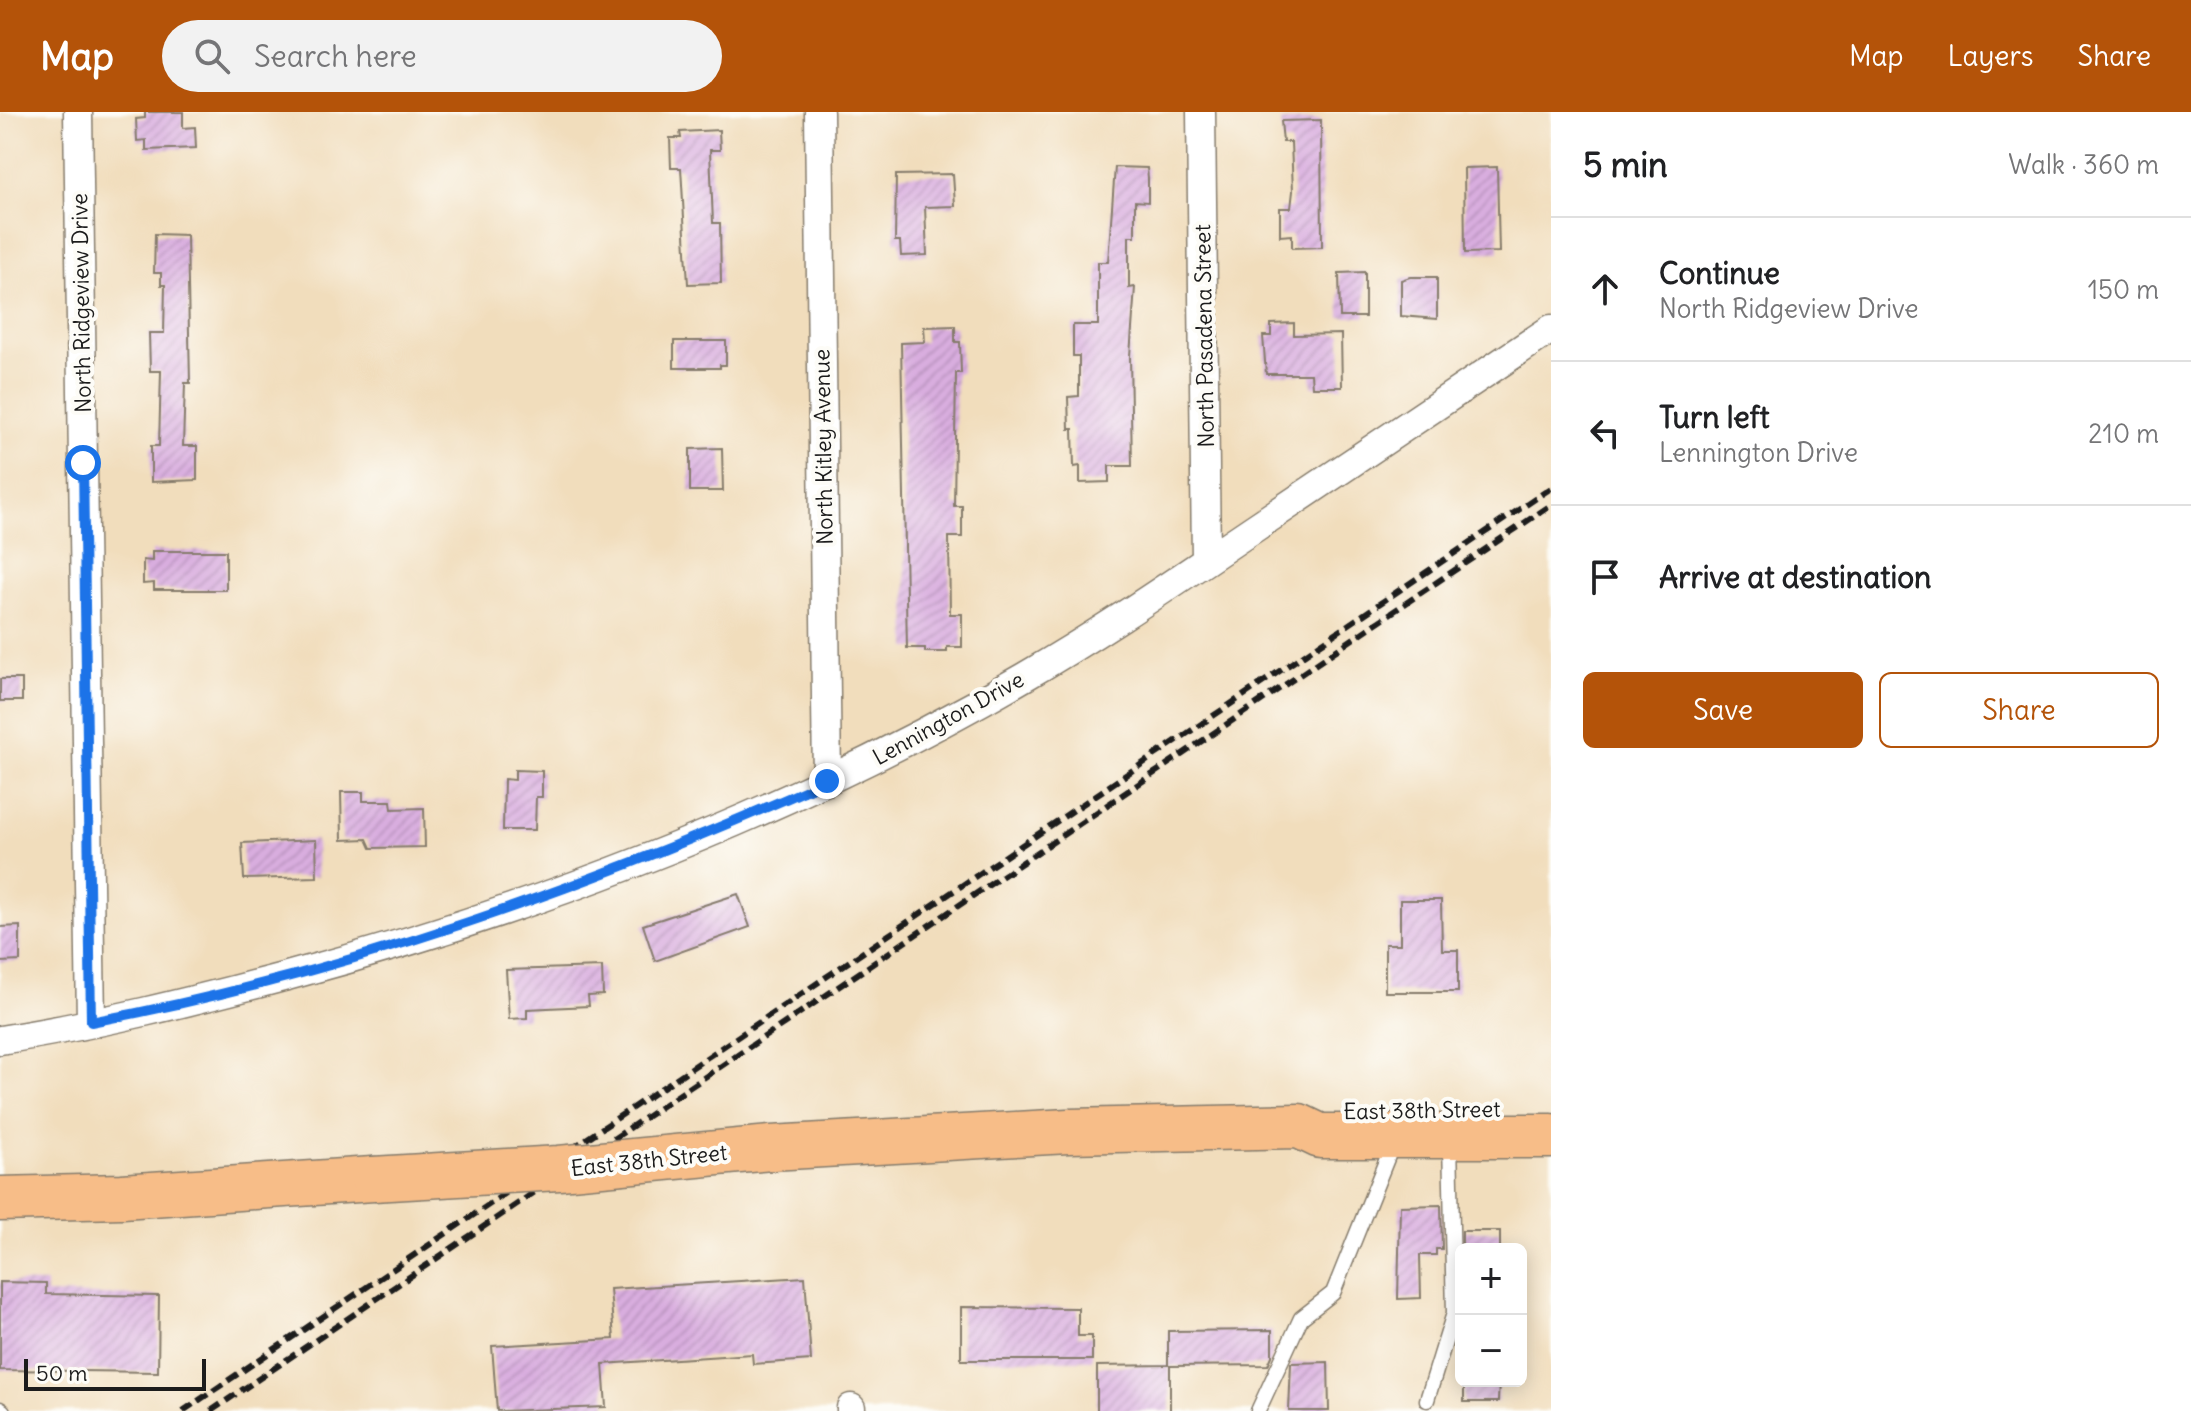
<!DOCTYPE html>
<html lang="en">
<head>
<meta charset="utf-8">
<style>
  :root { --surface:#fff; --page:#f2f2f2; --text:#202124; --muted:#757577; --line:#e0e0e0; --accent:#b45309 }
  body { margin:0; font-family:Delius,sans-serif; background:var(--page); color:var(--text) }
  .controls { position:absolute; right:24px; bottom:24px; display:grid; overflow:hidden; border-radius:12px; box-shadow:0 4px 20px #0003 }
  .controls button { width:72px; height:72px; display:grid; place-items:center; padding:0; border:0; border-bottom:2px solid var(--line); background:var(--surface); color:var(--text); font:40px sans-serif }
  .scale { position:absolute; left:24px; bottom:20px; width:182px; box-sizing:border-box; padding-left:8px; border:4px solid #1c1c1c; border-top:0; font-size:22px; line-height:28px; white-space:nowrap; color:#1c1c1c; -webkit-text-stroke:6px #fdfcf7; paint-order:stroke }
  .stop { position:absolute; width:24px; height:24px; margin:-18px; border:6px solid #1a73e8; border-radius:50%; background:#fff }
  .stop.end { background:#1a73e8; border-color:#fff; box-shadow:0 2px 8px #0008 }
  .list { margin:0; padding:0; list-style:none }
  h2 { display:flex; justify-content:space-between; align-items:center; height:104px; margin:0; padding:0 32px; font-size:34px }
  h2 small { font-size:26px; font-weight:400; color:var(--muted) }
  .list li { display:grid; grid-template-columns:52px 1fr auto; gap:24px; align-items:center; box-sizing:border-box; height:144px; padding:0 32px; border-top:2px solid var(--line) }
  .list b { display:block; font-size:30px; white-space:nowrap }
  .list p { margin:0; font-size:26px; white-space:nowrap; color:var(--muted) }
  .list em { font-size:26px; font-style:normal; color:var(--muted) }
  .actions { display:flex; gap:16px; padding:24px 32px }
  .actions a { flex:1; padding:18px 0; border:2px solid var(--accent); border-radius:12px; text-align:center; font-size:28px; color:var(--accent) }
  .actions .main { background:var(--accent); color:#fff }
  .icon { flex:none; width:44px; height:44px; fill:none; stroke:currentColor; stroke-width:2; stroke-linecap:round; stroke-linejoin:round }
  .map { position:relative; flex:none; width:1551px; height:1299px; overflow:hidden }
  header { display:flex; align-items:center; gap:48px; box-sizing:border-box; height:112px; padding:0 40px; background:var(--accent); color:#fff }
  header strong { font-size:38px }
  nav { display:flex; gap:44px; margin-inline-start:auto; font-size:28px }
  .search { width:560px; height:72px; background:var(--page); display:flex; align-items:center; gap:20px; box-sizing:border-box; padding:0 28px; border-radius:44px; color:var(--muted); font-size:30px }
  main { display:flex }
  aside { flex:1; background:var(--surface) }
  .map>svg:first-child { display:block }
</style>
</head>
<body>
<header>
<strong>Map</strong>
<div class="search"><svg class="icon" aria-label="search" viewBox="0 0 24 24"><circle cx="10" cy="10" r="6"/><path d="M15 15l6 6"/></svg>Search here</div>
<nav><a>Map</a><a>Layers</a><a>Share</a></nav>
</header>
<main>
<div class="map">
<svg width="1551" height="1299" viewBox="0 0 1551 1299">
  <defs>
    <pattern id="building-hatch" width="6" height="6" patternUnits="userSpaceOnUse" patternTransform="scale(2)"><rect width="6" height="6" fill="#d9addf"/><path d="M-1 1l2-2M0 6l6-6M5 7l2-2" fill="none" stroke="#ba94bf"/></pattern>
  </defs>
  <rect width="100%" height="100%" fill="#fdfcf7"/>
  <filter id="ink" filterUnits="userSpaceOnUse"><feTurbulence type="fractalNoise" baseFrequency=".0125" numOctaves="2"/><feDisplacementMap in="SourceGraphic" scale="16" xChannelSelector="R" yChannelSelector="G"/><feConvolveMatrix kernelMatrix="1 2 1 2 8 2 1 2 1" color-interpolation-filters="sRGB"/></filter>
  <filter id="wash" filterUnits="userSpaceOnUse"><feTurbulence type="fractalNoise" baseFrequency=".006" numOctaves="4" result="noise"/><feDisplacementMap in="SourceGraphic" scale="32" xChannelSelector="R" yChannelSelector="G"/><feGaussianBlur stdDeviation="1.8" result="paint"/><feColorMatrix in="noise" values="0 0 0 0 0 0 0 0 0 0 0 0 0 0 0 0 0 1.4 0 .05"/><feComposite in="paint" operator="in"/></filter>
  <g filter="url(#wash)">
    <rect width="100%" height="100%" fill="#f1ddbc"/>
    <g id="blocks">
      <!-- building -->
      <g fill="url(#building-hatch)">
        <path d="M145 0H183V16L195 15 196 36 146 38V28L137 29 136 7 145 6Z"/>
        <path d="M1321 8 1322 135 1292 136V123L1280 124V96H1291L1293 79 1291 30H1283L1281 9Z"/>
        <path d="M719 18 720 38H710L713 111H720L721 171 688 172 681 56H671L670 26H681L680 20Z"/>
        <path d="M1115 55 1147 56 1148 66V90L1135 89V124H1129V176L1135 175 1130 244 1132 354H1109V370L1080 371V354L1074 355 1073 317H1069L1068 285 1079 284V244H1073V213H1098V150H1108Z"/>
        <path d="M1497 55 1499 140 1465 141 1464 56Z"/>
        <path d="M953 62 955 94 925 95 927 143 901 144 900 129H895L896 63Z"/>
        <path d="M155 122 187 123 190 271H185L183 334H197V368L151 370V334H159L161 259H150L149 221H164L165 173H161V161H154Z"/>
        <path d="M1365 160V205H1340L1339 161Z"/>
        <path d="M1410 165H1437V207L1401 204V168Z"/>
        <path d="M1294 211V223L1341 222 1342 275H1312L1311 262H1266L1263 224H1271V212Z"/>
        <path d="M955 214V230H960L961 261H956L954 394H962V425H949L950 502H962V535H947V540H925V536H907L901 231 925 230 924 215Z"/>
        <path d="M674 229H726V253H720V256H674Z"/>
        <path d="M722 336 723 379H690V337Z"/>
        <path d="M152 439H226V478H154V471L143 472V448L152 449Z"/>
        <rect x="0" y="567" width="22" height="22"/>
        <path d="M515 658 542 659V685H536L535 718H503L504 667 515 668Z"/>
        <path d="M341 680H363V689H391L392 697 424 696 425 735 371 736 367 727 342 728Z"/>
        <path d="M316 728 317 765 244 767 242 731Z"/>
        <path d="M738 782 750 815 655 849 643 813Z"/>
        <path d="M1400 788H1441L1442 838H1458V880H1385V832H1400Z"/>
        <path d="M20 814V849L0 850V815Z"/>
        <path d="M602 855 603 883 588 884 589 894 527 897V906L509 907 506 858Z"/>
        <path d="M1441 1093 1442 1137H1436V1143H1420L1421 1186 1398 1187 1400 1094Z"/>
        <rect x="1462" y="1119" width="38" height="18"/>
        <path d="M805 1165 811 1248 753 1252 752 1242 603 1252 606 1295 497 1299 492 1234 614 1227 610 1177Z"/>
        <path d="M0 1170 46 1171V1182L159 1184 158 1260 0 1258Z"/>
        <path d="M961 1195 1078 1196V1224H1092V1248H961Z"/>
        <path d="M1272 1218V1244L1268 1253 1170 1254V1299H1097V1254L1168 1253V1219Z"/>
        <path d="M1328 1250 1329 1299H1289L1291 1251Z"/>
        <path d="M1464 1269H1499L1498 1290H1464Z"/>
      </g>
    </g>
  </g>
  <g filter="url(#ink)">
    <use href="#blocks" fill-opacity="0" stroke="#867c6c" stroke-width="2"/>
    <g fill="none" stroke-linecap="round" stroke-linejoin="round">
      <defs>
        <g id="lane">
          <path d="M1427 1288 1454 1201 1450 1030"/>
          <path d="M0 1297 3 1299"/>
          <path d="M1258 1299 1301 1206 1333 1181 1388 1044V1027"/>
        </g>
        <g id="street">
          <path d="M78 0 91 910"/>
          <path d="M819 0 827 669"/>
          <path d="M1201 0 1206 448"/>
          <path d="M0 928C97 913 193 889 287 864 544 795 794 699 1024 565 1104 519 1180 466 1256 415 1354 349 1453 283 1551 217"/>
          <path d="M851 1296V1299"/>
        </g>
        <g id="primary">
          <path d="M771 1036 1068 1019 1299 1014 1320 1024H1551"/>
          <path d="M0 1087 122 1084 373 1067"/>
        </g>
      </defs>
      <!-- lane casing -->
      <use href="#lane" stroke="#867c6c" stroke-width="17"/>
      <!-- street casing -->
      <use href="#street" stroke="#867c6c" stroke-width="31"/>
      <!-- primary casing -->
      <use href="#primary" stroke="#867c6c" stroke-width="47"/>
      <!-- lane -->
      <use href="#lane" stroke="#fff" stroke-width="14"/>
      <!-- street -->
      <use href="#street" stroke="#fff" stroke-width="28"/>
      <!-- primary -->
      <use href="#primary" stroke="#f7bd88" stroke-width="44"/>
      <!-- rail -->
      <g stroke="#1c1c1c" stroke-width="6" stroke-dasharray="12 6" stroke-linecap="butt">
        <path d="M183 1299 1551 376"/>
        <path d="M211 1299 1551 393"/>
      </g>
      <defs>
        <path id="primary-bridge" d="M373 1067 559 1056 771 1036"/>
      </defs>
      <!-- primary-bridge casing -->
      <use href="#primary-bridge" stroke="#867c6c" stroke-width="47" stroke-linecap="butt"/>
      <!-- primary-bridge -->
      <use href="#primary-bridge" stroke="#f7bd88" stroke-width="44"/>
    </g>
  </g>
  <g fill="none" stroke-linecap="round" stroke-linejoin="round" filter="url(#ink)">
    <!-- route -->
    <path stroke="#1a73e8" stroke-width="10" d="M83 351 91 910C346 862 590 774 827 669"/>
  </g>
  <g text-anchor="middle" stroke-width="8" stroke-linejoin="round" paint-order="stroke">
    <!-- street labels -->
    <g font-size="22" fill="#1c1c1c" stroke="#fdfcf7">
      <text transform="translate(81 191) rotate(-91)" y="8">North Ridgeview Drive</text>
      <text transform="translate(1204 224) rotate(-91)" y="8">North Pasadena Street</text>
      <text transform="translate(823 335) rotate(-91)" y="8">North Kitley Avenue</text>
      <text transform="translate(948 606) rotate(-29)" y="8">Lennington Drive</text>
      <text transform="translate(1422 998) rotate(-1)" y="8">East 38th Street</text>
      <text transform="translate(649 1048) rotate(-6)" y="8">East 38th Street</text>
    </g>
  </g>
</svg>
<div class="controls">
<button>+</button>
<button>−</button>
</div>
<div class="scale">50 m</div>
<div class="stop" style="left:83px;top:351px"></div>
<div class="stop end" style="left:827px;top:669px"></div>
</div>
<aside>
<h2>5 min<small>Walk · 360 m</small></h2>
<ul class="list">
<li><svg class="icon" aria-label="ahead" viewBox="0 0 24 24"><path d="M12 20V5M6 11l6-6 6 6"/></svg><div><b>Continue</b><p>North Ridgeview Drive</p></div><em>150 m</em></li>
<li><svg class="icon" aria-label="left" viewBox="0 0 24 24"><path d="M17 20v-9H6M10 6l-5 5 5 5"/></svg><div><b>Turn left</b><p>Lennington Drive</p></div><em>210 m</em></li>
<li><svg class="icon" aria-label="arrive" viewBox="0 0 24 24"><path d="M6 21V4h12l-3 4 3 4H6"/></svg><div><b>Arrive at destination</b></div></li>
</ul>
<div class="actions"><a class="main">Save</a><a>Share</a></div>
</aside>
</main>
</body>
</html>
